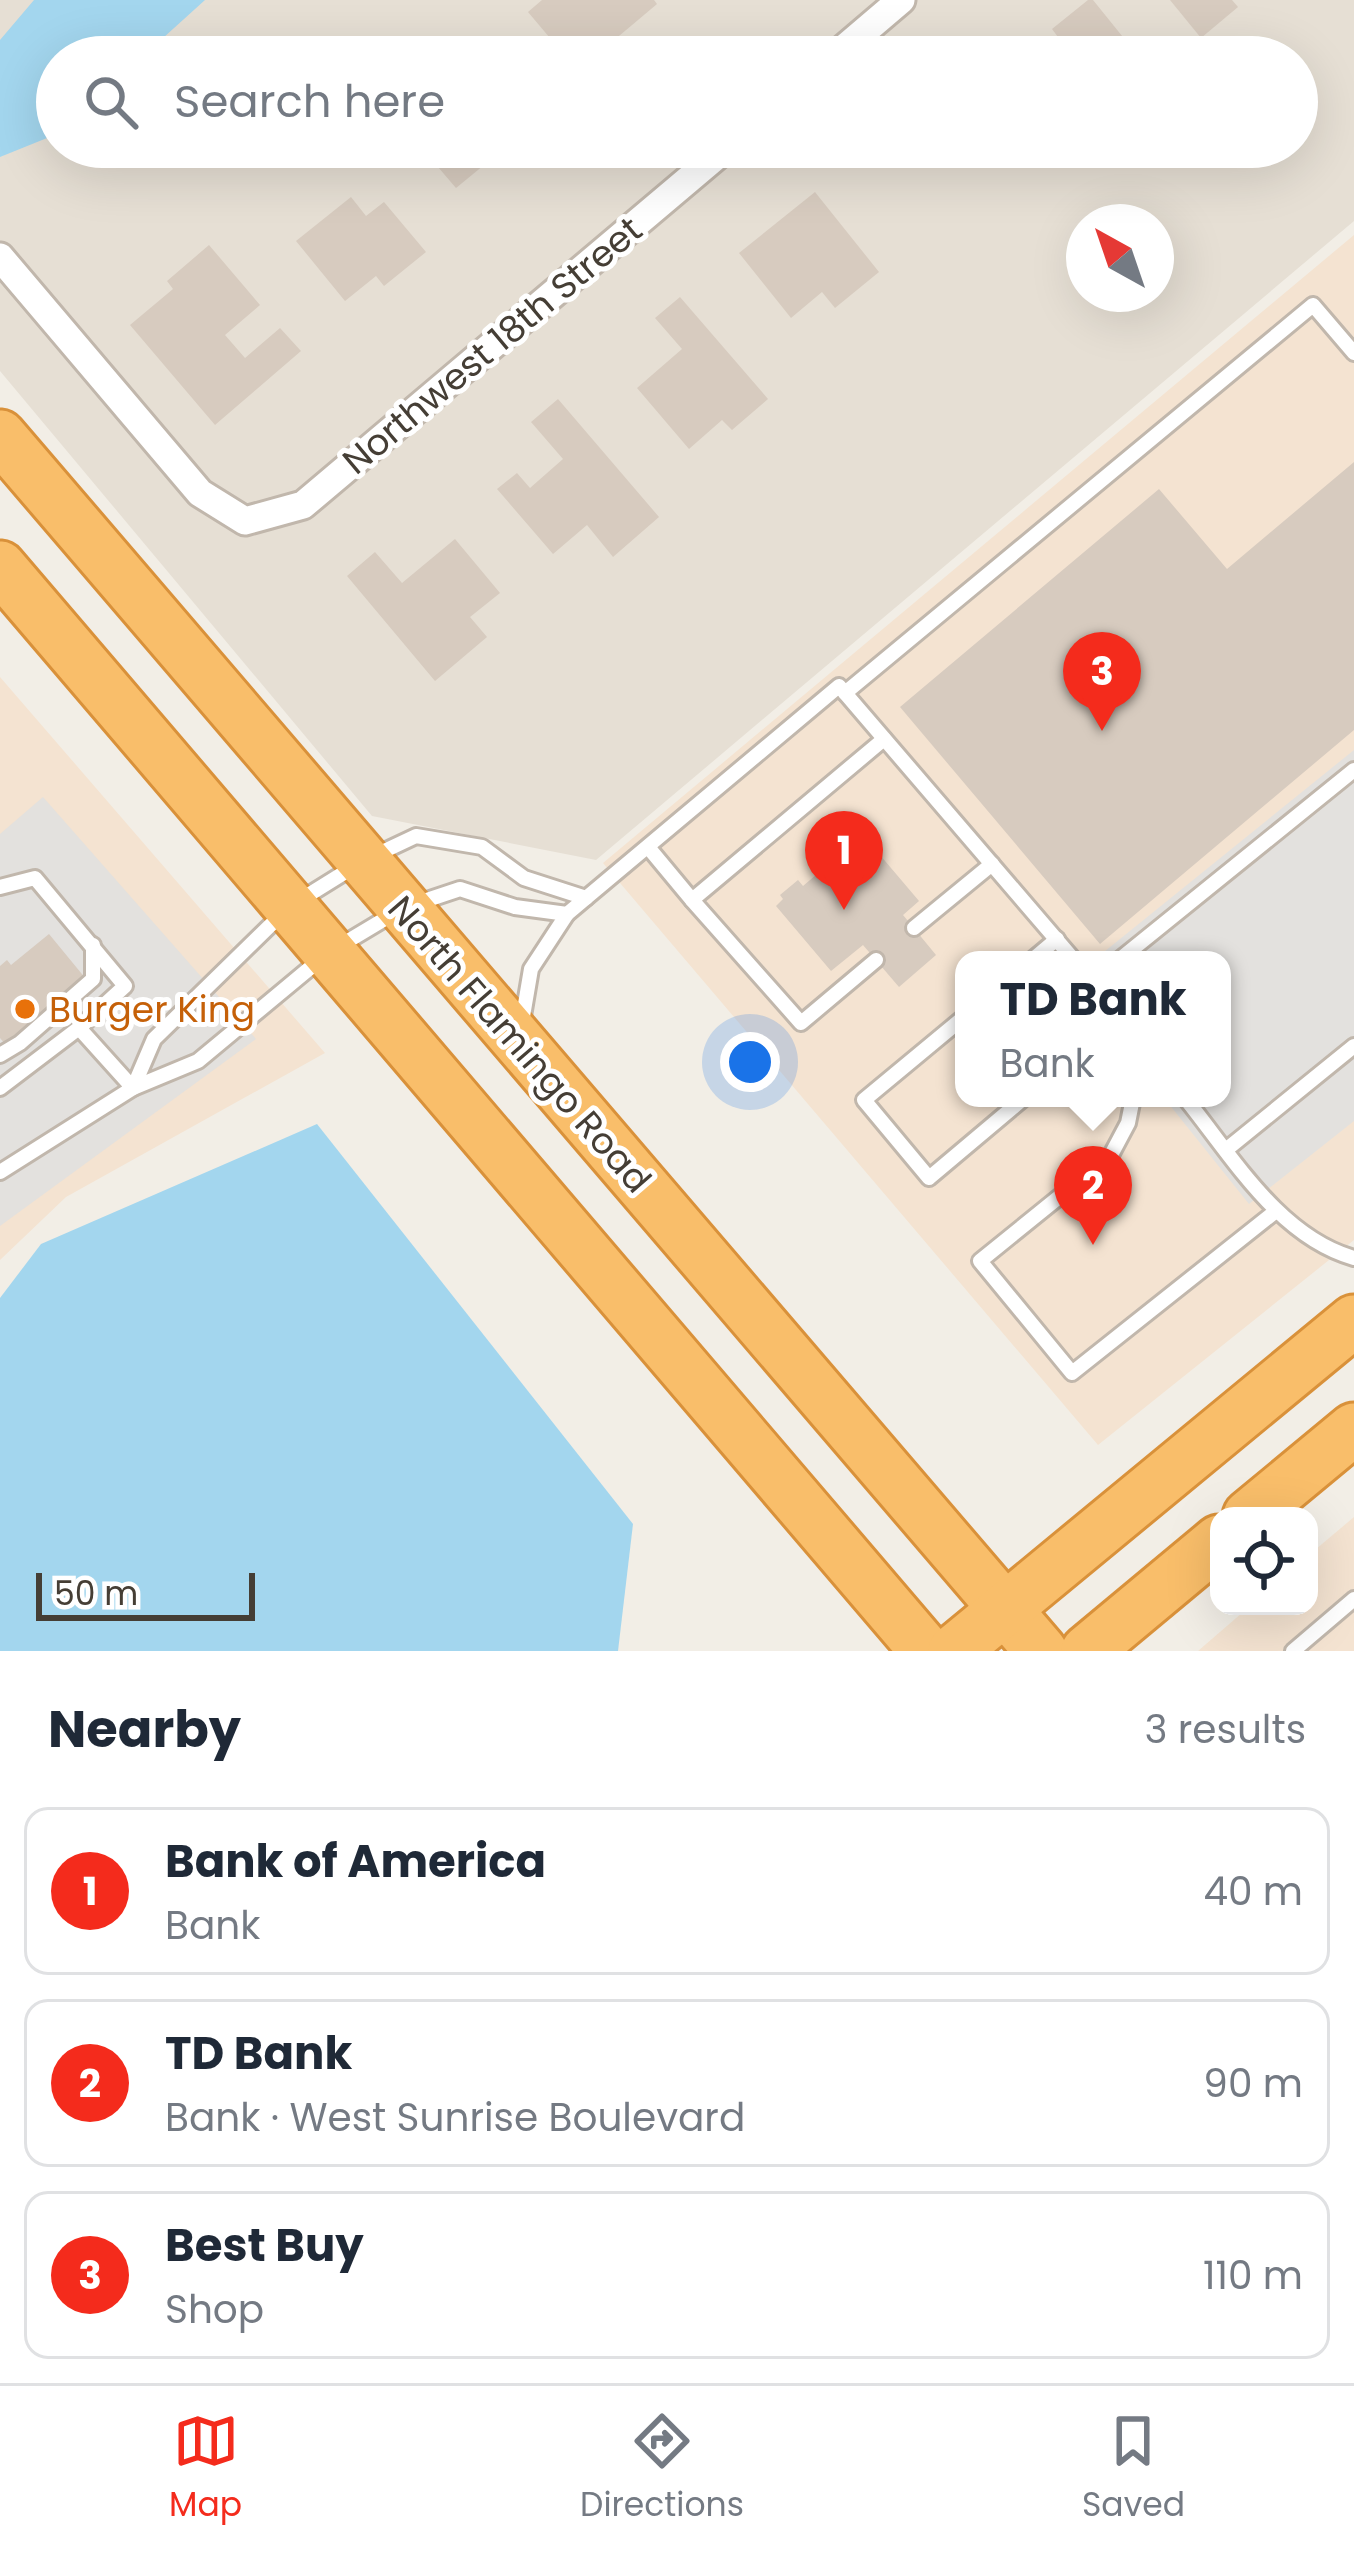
<!DOCTYPE html>
<html lang="en">
<head>
<meta charset="utf-8">
<style>
  :root { --surface:#fff; --page:#f6f6f7; --text:#1f2937; --muted:#747a83; --line:#e0e1e3; --accent:#f42b1c }
  body { margin:0; font-family:Poppins,sans-serif; background:var(--page); color:var(--text) }
  .controls { position:absolute; right:36px; bottom:36px; display:grid; overflow:hidden; border-radius:24px; box-shadow:0 12px 48px #0002 }
  .controls button { width:108px; height:108px; display:grid; place-items:center; padding:0; border:0; border-bottom:3px solid var(--line); background:var(--surface); color:var(--text); font:60px sans-serif }
  .compass { position:absolute; left:1066px; top:204px; width:108px; height:108px; border-radius:50%; background:var(--surface); box-shadow:0 12px 48px #0002; rotate:320deg }
  .scale { position:absolute; left:36px; bottom:30px; width:219px; box-sizing:border-box; padding-left:12px; border:6px solid #453e35; border-top:0; font-size:33px; line-height:42px; white-space:nowrap; color:#453e35; -webkit-text-stroke:9px #fff; paint-order:stroke }
  .you { position:absolute; left:750px; top:1062px; width:42px; height:42px; margin:-30px; border:9px solid #fff; border-radius:50%; background:#1a73e8; box-shadow:0 0 0 18px #1a73e833 }
  .badge { display:grid; place-items:center; width:78px; height:78px; border-radius:50%; background:var(--accent); color:#fff; font-size:39px; font-weight:700 }
  .pin { position:absolute; translate:-50% -99px; filter:drop-shadow(0 3px 6px #0008) }
  .pin::after { content:''; position:absolute; top:63px; width:42px; height:36px; background:inherit; clip-path:polygon(0 0,100% 0,50% 100%) }
  .popup { position:absolute; left:955px; top:951px; width:276px; height:156px; box-sizing:border-box; display:grid; place-content:center; border-radius:24px; background:var(--surface); filter:drop-shadow(0 3px 9px #0005); font-size:39px; white-space:nowrap; color:var(--muted) }
  .popup b { font-size:45px; color:var(--text) }
  .popup::after { content:''; position:absolute; left:50%; top:100%; margin-left:-24px; border:24px solid transparent; border-top-color:var(--surface) }
  .list { margin:0; padding:0; list-style:none }
  h2 { display:flex; justify-content:space-between; align-items:center; height:156px; margin:0; padding:0 48px; font-size:51px }
  h2 small { font-size:39px; font-weight:400; color:var(--muted) }
  .list li { display:grid; grid-template-columns:78px 1fr auto; gap:36px; align-items:center; box-sizing:border-box; height:168px; margin:0 24px 24px; padding:0 24px; border:3px solid var(--line); border-radius:24px }
  .list b { display:block; font-size:45px; white-space:nowrap }
  .list p { margin:0; font-size:39px; white-space:nowrap; color:var(--muted) }
  .list em { font-size:39px; font-style:normal; color:var(--muted) }
  .icon { flex:none; width:66px; height:66px; fill:none; stroke:currentColor; stroke-width:2; stroke-linecap:round; stroke-linejoin:round }
  .map { position:relative; flex:none; width:1354px; height:1651px; overflow:hidden }
  .search { position:absolute; background:var(--surface); box-shadow:0 12px 48px #0002; left:36px; right:36px; top:36px; height:132px; display:flex; align-items:center; gap:30px; box-sizing:border-box; padding:0 42px; border-radius:66px; color:var(--muted); font-size:45px }
  .sheet { height:732px; background:var(--surface) }
  nav { display:flex; justify-content:space-around; align-items:center; box-sizing:border-box; height:168px; border-top:3px solid var(--line); background:var(--surface); font-size:33px; color:var(--muted) }
  nav a { display:grid; justify-items:center; gap:6px }
  nav .on { color:var(--accent) }
  .map>svg:first-child { display:block }
</style>
</head>
<body>
<div class="map">
<svg width="1354" height="1651" viewBox="0 0 1354 1651">
  <rect width="100%" height="100%" fill="#f2eee6"/>
  <!-- residential -->
  <path fill="#e6dfd4" fill-rule="evenodd" d="M0 0H1354V221L596 860 372 816 0 371ZM57 57H1297V147H57ZM1084 222H1156V294H1084Z"/>
  <!-- commercial -->
  <g fill="#f4e3d1" fill-rule="evenodd">
    <path d="M1354 235V1240L1098 1445 603 863ZM964 960H1222V1098H964Z"/>
    <path d="M0 677 325 1053 66 1197 0 1260Z"/>
    <path d="M1354 1517V1651H1198L1250 1606H1309V1555Z"/>
  </g>
  <!-- parking -->
  <g fill="#e3e1de">
    <path d="M1354 750V1121L1249 1204 1164 1098H1222V960H1094Z"/>
    <path d="M43 797 256 1039 0 1226V834Z"/>
  </g>
  <!-- water -->
  <g fill="#a3d6ee">
    <path d="M34 0H205L142 57H57V134L0 157V40Z"/>
    <path d="M317 1124 633 1524 618 1651H0V1298L41 1244Z"/>
  </g>
  <!-- building -->
  <g fill="#d7cbbf">
    <path d="M542 0H654L657 4 594 57H566L528 12Z"/>
    <path d="M1088 0H1093L1139 57H1041L1061 41 1052 29Z"/>
    <path d="M1170 0H1232L1238 7 1201 38Z"/>
    <path d="M446 147H506L456 188 432 160Z"/>
    <path d="M815 192 879 272 835 308 822 292 791 318 739 253Z"/>
    <path d="M351 197 366 216 384 202 426 252 384 286 376 276 345 301 296 241Z"/>
    <path d="M209 245 260 305 225 335 245 358 280 328 301 351 215 425 130 325 173 289 167 281Z"/>
    <path d="M680 297 768 399 732 430 722 420 689 449 637 388 682 349 655 318Z"/>
    <path d="M558 399 659 517 613 557 587 525 553 554 497 489 517 473 530 488 563 459 531 422Z"/>
    <path d="M1354 462V730L1100 944 900 707 1159 489 1227 569Z"/>
    <path d="M455 539 500 593 470 617 487 637 435 681 347 576 375 552 402 583Z"/>
    <path d="M863 835 919 901 903 915 936 955 899 987 863 945 831 971 776 906 783 899 780 895 798 880 803 886Z"/>
    <path d="M49 934 86 979 6 1045 0 1038V966L7 960 11 965Z"/>
  </g>
  <g fill="none" stroke-linecap="round" stroke-linejoin="round">
    <defs>
      <g id="lane">
        <path d="M845 693 1313 305 1354 353"/>
        <path d="M416 836 482 847 524 878 586 898 567 914 515 907 460 889 403 908 328 953 198 1061 133 1088 154 1039 289 907 363 861Z"/>
        <path d="M648 847 692 900"/>
        <path d="M0 887 35 878 125 986 79 1028 133 1088 0 1172"/>
        <path d="M586 898 839 686 1074 960"/>
        <path d="M914 928 992 864"/>
        <path d="M876 960 801 1023 692 900 884 739"/>
        <path d="M1032 960 1057 939"/>
        <path d="M1119 960 1354 770"/>
        <path d="M964 1017 864 1100 929 1178 1024 1098"/>
        <path d="M522 1022 531 969 567 914"/>
        <path d="M0 1055 20 1043 93 979V945"/>
        <path d="M0 1088 79 1028"/>
        <path d="M1133 1098 1128 1123 1111 1155 980 1261 1072 1373 1276 1211"/>
        <path d="M1185 1098C1232 1156 1279 1237 1354 1258"/>
        <path d="M1227 1149 1354 1046"/>
        <path d="M1293 1651 1354 1599"/>
      </g>
      <g id="street">
        <path d="M834 57 901 0"/>
        <path d="M0 257 200 493 245 521 303 505 727 147"/>
      </g>
      <g id="highway">
        <path d="M0 436 1041 1651"/>
        <path d="M0 567 926 1651"/>
        <path d="M1249 1516 1354 1429"/>
        <path d="M954 1651 1354 1321"/>
        <path d="M1087 1651 1219 1541"/>
      </g>
    </defs>
    <!-- lane casing -->
    <use href="#lane" stroke="#c1b7ac" stroke-width="20"/>
    <!-- street casing -->
    <use href="#street" stroke="#c1b7ac" stroke-width="33"/>
    <!-- highway casing -->
    <use href="#highway" stroke="#d9913a" stroke-width="57"/>
    <!-- lane -->
    <use href="#lane" stroke="#fff" stroke-width="14"/>
    <!-- street -->
    <use href="#street" stroke="#fff" stroke-width="27"/>
    <!-- highway -->
    <use href="#highway" stroke="#f9be6a" stroke-width="51"/>
  </g>
  <!-- markers -->
  <circle fill="#e8710a" stroke="#fff" stroke-width="4.5" cx="25" cy="1009" r="12"/>
  <g text-anchor="middle" stroke-width="10" stroke-linejoin="round" paint-order="stroke">
    <!-- street labels -->
    <g font-size="36" fill="#453e35" stroke="#fff">
      <text transform="translate(492 345) rotate(-40)" y="13">Northwest 18th Street</text>
      <text transform="translate(520 1044) rotate(49)" y="13">North Flamingo Road</text>
    </g>
    <!-- food labels -->
    <g font-size="36" fill="#c56008" stroke="#fff" text-anchor="start">
      <text x="49" y="1022">Burger King</text>
    </g>
  </g>
</svg>
<div class="controls">
<button><svg class="icon" aria-label="locate" viewBox="0 0 24 24"><circle cx="12" cy="12" r="6"/><path d="M12 2v4M12 18v4M2 12h4M18 12h4"/></svg></button>
</div>
<svg class="compass" viewBox="-18 -18 36 36"><path d="M0-13l5 13h-10z" fill="#e53935"/><path d="M0 13l5-13h-10z" fill="#747a83"/></svg>
<div class="scale">50 m</div>
<div class="you"></div>
<div class="pin badge" style="left:844px;top:910px">1</div>
<div class="pin badge" style="left:1093px;top:1245px">2</div>
<div class="popup"><b>TD Bank</b>Bank</div>
<div class="pin badge" style="left:1102px;top:731px">3</div>
<div class="search"><svg class="icon" aria-label="search" viewBox="0 0 24 24"><circle cx="10" cy="10" r="6"/><path d="M15 15l6 6"/></svg>Search here</div>
</div>
<section class="sheet">
<h2>Nearby<small>3 results</small></h2>
<ul class="list">
<li><span class="badge">1</span><div><b>Bank of America</b><p>Bank</p></div><em>40 m</em></li>
<li><span class="badge">2</span><div><b>TD Bank</b><p>Bank · West Sunrise Boulevard</p></div><em>90 m</em></li>
<li><span class="badge">3</span><div><b>Best Buy</b><p>Shop</p></div><em>110 m</em></li>
</ul>
</section>
<nav>
<a class="on"><svg class="icon" aria-label="map" viewBox="0 0 24 24"><path d="M3 6l6-2 6 2 6-2v14l-6 2-6-2-6 2zM9 4v14M15 6v14"/></svg>Map</a>
<a><svg class="icon" aria-label="directions" viewBox="0 0 24 24"><path d="M12 3l9 9-9 9-9-9zM9 14v-3h6M13 9l2 2-2 2"/></svg>Directions</a>
<a><svg class="icon" aria-label="saved" viewBox="0 0 24 24"><path d="M7 4h10v16l-5-4-5 4z"/></svg>Saved</a>
</nav>
</body>
</html>
